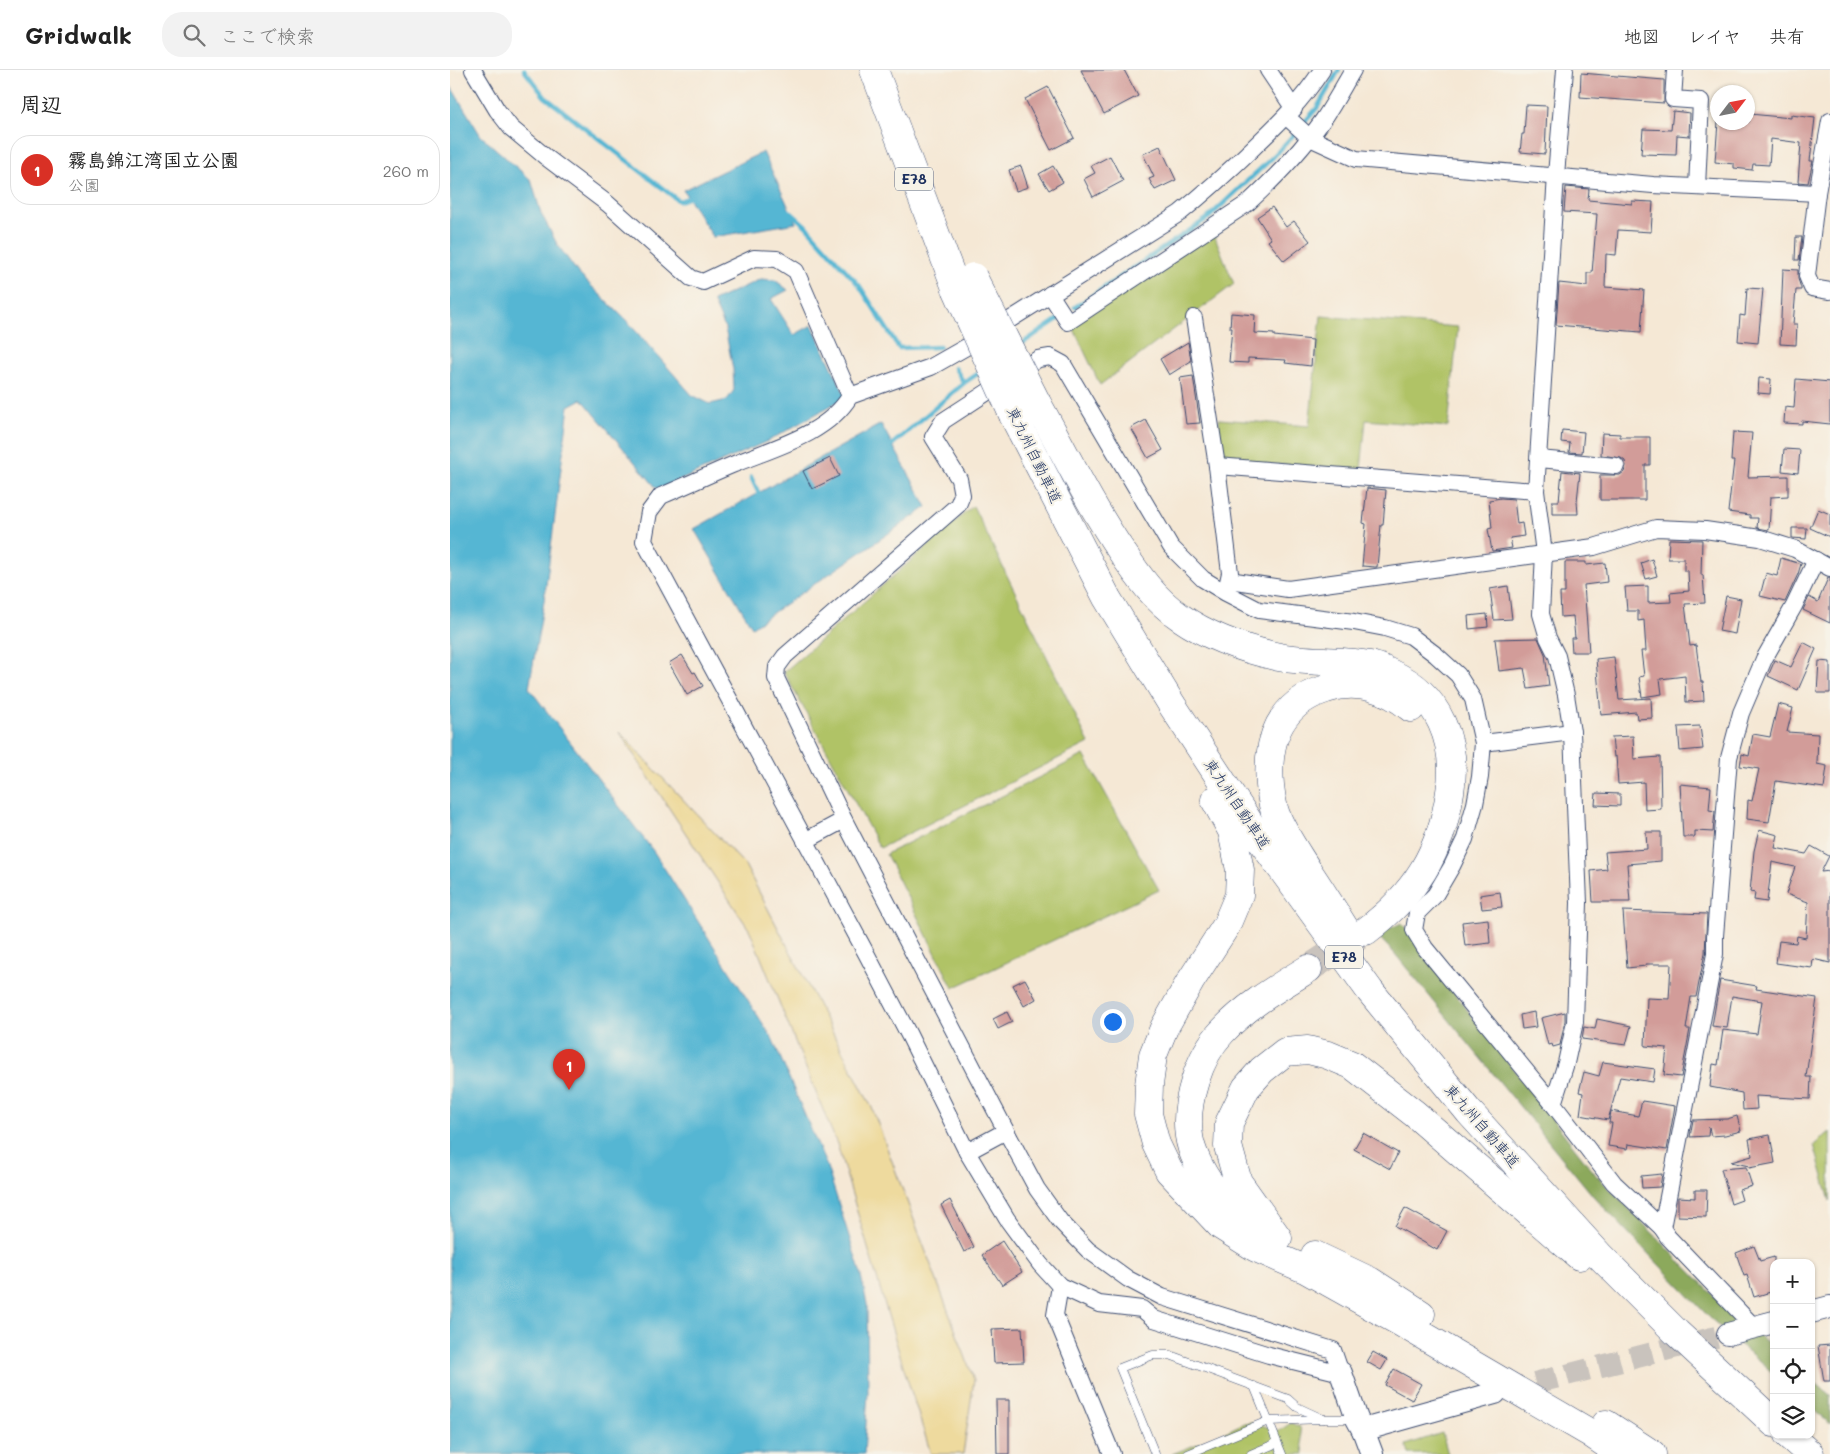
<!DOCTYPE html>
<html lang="ja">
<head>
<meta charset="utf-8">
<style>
  :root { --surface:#fff; --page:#f2f2f2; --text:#222; --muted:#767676; --line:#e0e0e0; --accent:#d93025 }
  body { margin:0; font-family:Mali,"Klee One",sans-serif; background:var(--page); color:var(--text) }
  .controls { position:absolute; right:15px; bottom:15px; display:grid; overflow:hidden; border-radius:10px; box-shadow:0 1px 4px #0004 }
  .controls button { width:45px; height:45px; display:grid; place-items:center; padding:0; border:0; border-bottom:1px solid var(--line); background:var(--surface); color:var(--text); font:25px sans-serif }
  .compass { position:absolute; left:1260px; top:15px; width:45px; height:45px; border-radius:50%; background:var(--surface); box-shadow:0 1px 4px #0004; rotate:58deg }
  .you { position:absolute; left:662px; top:951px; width:18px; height:18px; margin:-12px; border:4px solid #fff; border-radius:50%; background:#1a73e8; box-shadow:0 0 0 8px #1a73e833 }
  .badge { display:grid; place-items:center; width:32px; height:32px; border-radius:50%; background:var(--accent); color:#fff; font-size:16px; font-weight:700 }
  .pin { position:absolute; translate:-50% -41px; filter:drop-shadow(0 1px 2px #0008) }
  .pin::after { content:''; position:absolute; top:26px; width:18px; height:15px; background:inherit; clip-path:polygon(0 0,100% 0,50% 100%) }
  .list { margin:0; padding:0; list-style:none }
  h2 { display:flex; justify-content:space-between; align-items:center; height:65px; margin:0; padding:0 20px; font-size:21px }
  h2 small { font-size:16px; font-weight:400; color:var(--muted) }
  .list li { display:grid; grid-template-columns:32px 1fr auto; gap:15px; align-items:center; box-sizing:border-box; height:70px; margin:0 10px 10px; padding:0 10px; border:1px solid var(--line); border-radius:20px }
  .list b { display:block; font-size:19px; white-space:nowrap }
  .list p { margin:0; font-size:16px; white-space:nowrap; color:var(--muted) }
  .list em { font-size:16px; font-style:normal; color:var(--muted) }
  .icon { flex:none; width:28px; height:28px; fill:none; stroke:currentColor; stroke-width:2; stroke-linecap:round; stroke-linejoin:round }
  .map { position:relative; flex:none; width:1380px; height:1384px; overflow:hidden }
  header { display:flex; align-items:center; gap:30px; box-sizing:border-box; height:70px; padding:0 25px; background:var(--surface); border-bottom:1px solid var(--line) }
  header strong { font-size:24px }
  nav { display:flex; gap:28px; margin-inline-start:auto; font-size:18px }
  .search { width:350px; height:45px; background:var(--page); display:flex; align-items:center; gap:12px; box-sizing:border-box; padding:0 18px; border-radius:20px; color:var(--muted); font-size:19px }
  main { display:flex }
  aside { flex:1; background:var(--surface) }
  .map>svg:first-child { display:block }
</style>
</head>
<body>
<header>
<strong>Gridwalk</strong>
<div class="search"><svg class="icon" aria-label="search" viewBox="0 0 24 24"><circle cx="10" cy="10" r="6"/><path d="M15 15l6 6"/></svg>ここで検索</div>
<nav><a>地図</a><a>レイヤ</a><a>共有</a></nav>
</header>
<main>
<aside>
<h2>周辺<small></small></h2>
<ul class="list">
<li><span class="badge">1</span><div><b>霧島錦江湾国立公園</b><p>公園</p></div><em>260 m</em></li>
</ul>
</aside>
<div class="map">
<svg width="1380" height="1384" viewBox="0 0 1380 1384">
  <rect width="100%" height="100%" fill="#f7f3e8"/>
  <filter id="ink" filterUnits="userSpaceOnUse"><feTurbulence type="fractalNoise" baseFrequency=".02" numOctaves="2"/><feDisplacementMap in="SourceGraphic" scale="10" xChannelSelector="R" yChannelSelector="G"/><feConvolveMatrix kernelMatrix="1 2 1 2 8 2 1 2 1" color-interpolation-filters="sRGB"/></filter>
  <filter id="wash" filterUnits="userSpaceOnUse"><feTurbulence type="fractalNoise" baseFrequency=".0096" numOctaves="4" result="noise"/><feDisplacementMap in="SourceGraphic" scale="20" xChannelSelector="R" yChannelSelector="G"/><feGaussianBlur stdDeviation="1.12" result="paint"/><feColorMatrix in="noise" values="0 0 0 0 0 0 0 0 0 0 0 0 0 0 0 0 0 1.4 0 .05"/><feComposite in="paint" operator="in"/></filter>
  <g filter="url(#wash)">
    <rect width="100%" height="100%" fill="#f5e8d5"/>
    <!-- green -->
    <g fill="#b0c366" stroke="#667962">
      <path d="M763 162 784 214 650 315 622 255Z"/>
      <path d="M871 246 1008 257 998 357 916 350 911 399 772 392 769 349 859 356Z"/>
      <path d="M523 436 639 673 430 778 334 602Z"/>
      <path d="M634 685 709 820 503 918 436 784Z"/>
      <path d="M1380 1062V1131L1364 1075Z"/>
      <path d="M802 1352 829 1361 841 1353 850 1357 854 1384H722L765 1367 794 1353Z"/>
      <path d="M992 1363 998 1384H959L956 1375Z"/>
    </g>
    <!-- forest -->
    <g fill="#8ca95b" stroke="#546c5c">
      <path d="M952 853 1025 950 1146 1105 1272 1234 1324 1278V1304L1259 1247 1144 1127 945 884 926 864Z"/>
      <path d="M1361 1309 1380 1325V1354L1361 1337Z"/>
    </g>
    <!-- sand -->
    <path fill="#eeda9e" stroke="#84847e" d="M169 662 295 795 422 1038 524 1310 513 1384H481L455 1302 387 1074 300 861Z"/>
    <!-- water -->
    <g fill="#55b6d3" stroke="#387298">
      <path d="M0 15 31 66 81 110 91 143 107 174 128 203 177 251 242 325 260 334 277 330 284 320 283 299 275 258 263 231 311 209 325 210 338 220 321 229 344 265 362 255 396 327 320 370 208 420 132 329 119 336 94 531 79 618 204 782 322 968 377 1097 410 1201 417 1234 418 1323 414 1384H0Z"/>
      <path d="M313 82 346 153 263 167 233 120Z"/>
      <path d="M431 354 477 437 302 557 244 459Z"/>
    </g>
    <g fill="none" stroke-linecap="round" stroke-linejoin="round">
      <!-- stream -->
      <g stroke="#55b6d3" stroke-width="4.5">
        <path d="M74 0 95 27 229 131 243 126"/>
        <path d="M852 55 867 38 889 0"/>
        <path d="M338 140 356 156 409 215 449 278 490 277"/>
        <path d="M625 237 758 148 823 87 847 61"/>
        <path d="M567 277 611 247"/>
        <path d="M505 298 514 313"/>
        <path d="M438 378 514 313 532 301"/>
        <path d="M301 407 310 426"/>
      </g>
    </g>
    <g id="blocks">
      <!-- building -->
      <g fill="#d29c99">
        <path d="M631 0H674L688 26 654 44Z"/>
        <path d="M1131 3 1214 10V33L1130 27Z"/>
        <path d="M598 17 624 68 601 80 575 29Z"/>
        <path d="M1076 35 1097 36 1095 84 1070 82 1072 64H1074Z"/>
        <path d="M1223 41 1240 43 1239 66 1227 65 1226 85 1191 84 1193 59 1221 60Z"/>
        <path d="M1300 44 1341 48V45L1365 48 1360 91H1363L1358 113 1348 112 1351 73 1321 69 1319 95 1303 94 1302 100 1284 98V94L1265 92 1268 52H1299Z"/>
        <path d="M710 76 726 110 705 120 699 109 704 107 693 84Z"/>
        <path d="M660 86 673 111 643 127 634 109 645 103 641 96Z"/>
        <path d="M571 96 578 117 566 121 559 100Z"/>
        <path d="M603 96 613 112 599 120 589 104Z"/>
        <path d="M1116 117 1139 119 1138 130 1182 134V131L1203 132 1201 162 1168 160 1166 185 1156 184 1155 217 1194 220 1191 262 1106 255 1109 213 1137 216V203H1142L1147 144 1114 142Z"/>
        <path d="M822 137 836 157 844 151 860 171 834 191 818 171 821 169 807 147Z"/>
        <path d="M1346 167H1352L1349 190H1345Z"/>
        <path d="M1333 199 1348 200V209L1351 218V220H1346L1343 254H1347L1346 275 1330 274Z"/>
        <path d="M1297 218 1313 219 1308 273 1288 271 1290 245 1295 246Z"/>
        <path d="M781 243 805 245 804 263 824 264V266L863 270 861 296 835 293 836 290 798 288V293L779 292 782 258H780Z"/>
        <path d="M738 272 741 291 719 305 710 289Z"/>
        <path d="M743 306 750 353 736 354 730 308Z"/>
        <path d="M1309 308 1321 309 1320 324 1308 323Z"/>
        <path d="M1346 309 1380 312V354L1352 351V354L1334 353 1335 337 1344 338Z"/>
        <path d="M696 350 713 380 698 388 681 358Z"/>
        <path d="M1112 360 1134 362 1132 383 1119 382 1120 373 1111 372Z"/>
        <path d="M1283 362 1302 363 1298 407 1338 406V426L1321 427 1319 460 1307 458 1308 448H1300V445L1278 442 1284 391H1281Z"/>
        <path d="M1152 363 1170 364V367H1200V395H1195V430H1150V405H1170L1174 402 1176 396 1175 391 1171 388 1151 385Z"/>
        <path d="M1334 379 1350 380 1348 403 1332 401Z"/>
        <path d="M380 388 389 406 362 419 353 401Z"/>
        <path d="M1112 401 1130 403 1127 431 1128 444H1102V431H1109Z"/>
        <path d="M917 418 936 420 933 455H931L927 497H925L912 496 916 454 913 453Z"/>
        <path d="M1051 428 1064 429 1067 454 1072 453 1074 466 1060 468 1062 478 1042 481 1038 459 1042 458 1039 430Z"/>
        <path d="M1368 439 1380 444V467L1360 458Z"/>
        <path d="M1342 458H1357L1356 469 1342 468Z"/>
        <path d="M1219 469 1252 470 1251 505H1253L1255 533 1235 534 1240 576 1246 575 1251 612H1253L1254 631 1236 632 1235 606 1210 609 1212 624 1192 627 1189 607 1194 606 1191 581H1196L1194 550 1188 551V541H1177L1175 517 1198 516V533L1221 532 1220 523 1239 521 1238 501H1234V489H1218Z"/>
        <path d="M1331 488 1351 494 1348 504 1335 532 1310 526 1316 503 1327 506Z"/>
        <path d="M1202 489 1207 506 1196 509 1191 493Z"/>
        <path d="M1115 492H1136V495L1155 493 1157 512 1134 515 1139 582H1122L1121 568H1125L1123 546 1111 547 1110 523H1115Z"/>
        <path d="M1378 508H1380V553L1353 540 1359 527 1368 532Z"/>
        <path d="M1058 516 1062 549 1044 550 1040 519Z"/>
        <path d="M1276 526 1291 529 1285 564 1269 561Z"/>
        <path d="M1037 544 1038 557 1019 559 1018 546Z"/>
        <path d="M1088 568 1095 584 1099 616 1078 619 1074 598 1049 601 1045 569Z"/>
        <path d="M1353 572 1366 579 1348 620 1318 606 1325 590 1341 597Z"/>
        <path d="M232 585 243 603 245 602 253 616 237 625 219 593Z"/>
        <path d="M1164 587 1169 630 1201 628 1202 648 1187 649 1186 642 1151 645 1146 589Z"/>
        <path d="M1369 591 1380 592V623H1367Z"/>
        <path d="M1328 634 1343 638 1337 662 1368 664 1367 694 1377 696 1374 718 1326 711 1319 752 1297 749 1298 730 1302 731 1309 699 1290 696 1292 684 1299 686 1303 664 1320 667Z"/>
        <path d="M1250 656 1253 679 1230 681 1228 657Z"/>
        <path d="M1183 666 1184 689 1210 687 1211 739 1195 740 1194 712 1168 714 1166 686 1164 687 1162 667Z"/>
        <path d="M1230 714 1261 717 1259 740 1265 741 1263 762 1245 761V767H1233Z"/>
        <path d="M1146 723 1170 724V736L1145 735Z"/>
        <path d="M1309 760 1328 765 1325 778 1356 784 1361 776 1379 786 1371 802 1380 801V893L1363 889 1362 898 1326 893 1329 871 1346 873 1347 866 1356 868 1358 832 1336 824 1345 797 1322 792 1317 832 1304 830 1305 823 1300 822 1304 781Z"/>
        <path d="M1196 762H1211V791L1177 794 1180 832H1143L1141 801 1157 799 1155 782 1197 779Z"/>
        <path d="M1050 822 1052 837 1032 839 1030 825Z"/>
        <path d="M1173 841 1257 844 1255 883 1246 927H1241L1236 959H1240L1231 1007 1214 1005 1217 978 1195 976 1197 928 1219 929 1221 894H1196V896L1177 898Z"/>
        <path d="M1038 849 1040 873 1015 876 1012 852Z"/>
        <path d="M575 909 586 929 574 936 563 915Z"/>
        <path d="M1270 910 1307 916 1306 919 1367 928 1356 1007H1361L1360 1029 1306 1026 1307 1039 1293 1040 1292 1023 1260 1017 1263 994 1268 995 1273 960 1307 964 1312 931 1282 926 1277 958 1262 956Z"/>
        <path d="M557 942 562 952 548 959 543 949Z"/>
        <path d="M1084 942 1086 957 1072 959 1070 945Z"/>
        <path d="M1115 942V951L1110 975 1103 977 1102 974 1098 975 1091 948Z"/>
        <path d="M1147 949 1181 956 1176 975 1132 969 1134 957 1145 959Z"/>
        <path d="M1153 992 1205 999 1203 1012 1170 1007 1158 1050 1130 1045 1133 1023 1129 1022 1134 1002 1149 1006Z"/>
        <path d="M1192 1031 1225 1036 1217 1080 1178 1074 1177 1079 1158 1076 1162 1053H1159L1161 1041 1188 1046Z"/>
        <path d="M1287 1046 1291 1061 1275 1065 1261 1066 1259 1057 1258 1066 1240 1067 1243 1050 1277 1049Z"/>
        <path d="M913 1063 948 1083 940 1099 904 1079Z"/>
        <path d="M1320 1065 1325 1093 1299 1098V1096L1281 1092 1302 1086 1299 1069Z"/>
        <path d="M1296 1097 1302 1116 1289 1120 1292 1130 1281 1134 1271 1099Z"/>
        <path d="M1212 1104 1210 1117 1192 1118 1191 1106Z"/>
        <path d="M1245 1120H1257L1256 1147 1228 1146V1127L1245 1128Z"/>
        <path d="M500 1130 524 1177 514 1182 491 1135Z"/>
        <path d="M955 1138 997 1161 987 1180 945 1156Z"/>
        <path d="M552 1171 572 1202 552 1215 532 1185Z"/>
        <path d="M1304 1176 1310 1191 1324 1187V1221L1304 1227 1297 1205 1294 1206 1286 1183Z"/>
        <path d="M572 1258 574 1292 544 1293 542 1259Z"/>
        <path d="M1380 1275V1311H1374L1368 1276Z"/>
        <path d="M923 1282 937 1290 931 1300 917 1292Z"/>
        <path d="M944 1299 971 1314 962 1330 935 1315Z"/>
        <path d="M546 1330H559V1384H547Z"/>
      </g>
    </g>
  </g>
  <g filter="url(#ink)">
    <use href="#blocks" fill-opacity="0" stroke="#3c4b70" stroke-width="1"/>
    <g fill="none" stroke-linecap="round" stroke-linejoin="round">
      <!-- secondary-tunnel -->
      <path stroke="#c9c3bd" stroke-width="22" stroke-dasharray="22 11" stroke-linecap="butt" d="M1053 1321 1278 1264"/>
      <!-- highway-tunnel -->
      <path stroke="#c9c3bd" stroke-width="28" stroke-dasharray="28 14" stroke-linecap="butt" d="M858 899 909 866"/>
      <defs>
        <g id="lane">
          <path d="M804 1316 832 1384"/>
          <path d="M705 1384 670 1298 703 1285H720L838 1329 847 1337 873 1349"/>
          <path d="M738 1384 818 1351 873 1349H905"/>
          <path d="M801 1384 827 1373"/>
        </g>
        <g id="street">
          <path d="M23 0 47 40 61 58 97 88 158 134 241 208 253 212 304 188 327 189 346 201 400 326"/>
          <path d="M818 0 844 39"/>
          <path d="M872 0C851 32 830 52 803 78 779 101 756 122 730 143L518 276 481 297 400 326C377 365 322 378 282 395 258 405 235 416 211 426L199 442 194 471 416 883 459 965 517 1082 557 1149 590 1194 610 1216 649 1234 692 1239 704 1249 819 1285 891 1303"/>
          <path d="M1225 0 1223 29 1251 31 1247 117"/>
          <path d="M837 47 860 68 906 89 1203 115 1367 123"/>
          <path d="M1380 51 1367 123 1357 206 1362 218 1380 221"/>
          <path d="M600 224 618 252 798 133C825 108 852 80 873 50 884 34 893 17 903 0"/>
          <path d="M744 248 767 396 780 503 776 521"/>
          <path d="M1089 389 1166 396"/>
          <path d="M767 396 1086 421"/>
          <path d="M779 510 838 519 1144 477 1206 458 1255 460 1310 468 1345 479 1380 498"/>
          <path d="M1033 673 1122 662"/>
          <path d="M355 771 394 750"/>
          <path d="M1103 1034 1116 993 1125 952 1129 833 1122 662 1116 625 1107 586 1098 568 1091 544 1094 483 1086 421 1106 105 1115 0"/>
          <path d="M517 1082 556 1061"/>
          <path d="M1212 1158 1265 884V866L1279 688 1291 643 1314 589 1344 536 1366 490"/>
          <path d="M610 1216 605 1245 662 1384"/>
          <path d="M891 1303 883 1280 712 1227 678 1209 638 1180 610 1151 587 1119 556 1061 394 750 326 608 327 597 335 586 508 435 512 425 509 409 483 367 493 351 588 289 600 287 613 294 721 477 753 509 776 523 809 540 904 552 935 558 961 566 986 585 1008 605 1023 629 1033 673 1030 707 1025 734 1015 769 1002 796 985 825 967 843 964 860 975 878 1103 1034 1164 1113 1212 1158 1218 1167 1305 1258"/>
        </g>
        <g id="secondary">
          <path d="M1361 1242 1380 1237"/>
          <path d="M1278 1264 1324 1252"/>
          <path d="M891 1303 907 1349 913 1360 922 1384"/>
          <path d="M913 1360 1045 1323"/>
        </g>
        <g id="highway">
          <path d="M424 0 506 218"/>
          <path d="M587 333C615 383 640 435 672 482 688 506 705 530 730 547 760 568 793 579 829 587 860 593 893 589 924 596 930 597 936 601 942 604 989 624 1008 674 1000 722 991 783 965 824 916 861"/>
          <path d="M563 345 657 528 722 635 810 769 920 921 1019 1042 1150 1186 1227 1263 1324 1353"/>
          <path d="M765 730 782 761 790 800 789 825 776 856 740 912 714 958 703 985 699 1015 698 1044 706 1074 719 1101 771 1156 806 1178 857 1200 950 1252 1140 1363 1171 1384"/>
          <path d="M901 868C887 846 873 823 858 801 847 783 834 765 826 745 822 735 821 724 820 715 816 670 830 633 876 619 906 609 937 618 961 638"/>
          <path d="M808 1154C791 1142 773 1131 761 1115 751 1102 741 1081 739 1066 734 1033 749 986 772 962 796 936 827 918 858 899"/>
          <path d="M828 1168 788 1112 778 1076 779 1053 796 1018 812 1000 835 982 858 980 878 985 902 995 965 1044 1129 1186"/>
          <path d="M865 1185 920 1211 971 1244"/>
          <path d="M1156 1354 1202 1384"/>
          <path d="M1338 1365 1360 1384"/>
        </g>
      </defs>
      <!-- lane casing -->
      <use href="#lane" stroke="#3c4b70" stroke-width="9"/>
      <!-- street casing -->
      <use href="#street" stroke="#3c4b70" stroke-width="18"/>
      <!-- secondary casing -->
      <use href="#secondary" stroke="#3c4b70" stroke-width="24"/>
      <!-- highway casing -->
      <use href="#highway" stroke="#3c4b70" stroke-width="29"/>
      <!-- lane -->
      <use href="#lane" stroke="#fff" stroke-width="8"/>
      <!-- street -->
      <use href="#street" stroke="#fff" stroke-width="16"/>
      <!-- secondary -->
      <use href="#secondary" stroke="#fff" stroke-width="22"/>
      <!-- highway -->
      <use href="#highway" stroke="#fff" stroke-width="28"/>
      <defs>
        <g id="highway-bridge">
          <path d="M523 207 587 333"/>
          <path d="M506 218 563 345"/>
        </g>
      </defs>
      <!-- highway-bridge casing -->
      <use href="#highway-bridge" stroke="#3c4b70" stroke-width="29" stroke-linecap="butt"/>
      <!-- highway-bridge -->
      <use href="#highway-bridge" stroke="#fff" stroke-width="28"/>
    </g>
  </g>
  <g text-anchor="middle" stroke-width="4.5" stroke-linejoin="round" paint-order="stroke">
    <!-- shield labels -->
    <g fill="#f7f3e8" stroke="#5d6a87" stroke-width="1">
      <rect x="445" y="97.5" width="38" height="23" rx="4"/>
      <rect x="875" y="875.5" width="38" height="23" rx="4"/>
    </g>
    <g font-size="14" font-weight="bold" fill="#1b2f5e">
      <text x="464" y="114">E78</text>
      <text x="894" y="892">E78</text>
    </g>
    <!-- street labels -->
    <g font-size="15" fill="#1b2f5e" stroke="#f7f3e8">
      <text transform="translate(584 385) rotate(64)" y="5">東九州自動車道</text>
      <text transform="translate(787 734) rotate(56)" y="5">東九州自動車道</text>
      <text transform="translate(1032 1056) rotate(49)" y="5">東九州自動車道</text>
    </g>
  </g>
</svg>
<div class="controls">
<button>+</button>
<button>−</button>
<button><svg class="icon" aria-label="locate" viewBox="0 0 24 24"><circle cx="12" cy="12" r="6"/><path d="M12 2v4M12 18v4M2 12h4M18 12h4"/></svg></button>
<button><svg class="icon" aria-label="layers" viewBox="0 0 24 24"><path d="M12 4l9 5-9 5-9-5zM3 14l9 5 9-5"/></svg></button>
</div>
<svg class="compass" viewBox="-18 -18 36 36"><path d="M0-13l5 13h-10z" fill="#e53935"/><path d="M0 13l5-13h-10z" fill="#767676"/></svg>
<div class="you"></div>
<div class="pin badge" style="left:119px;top:1020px">1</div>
</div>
</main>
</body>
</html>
